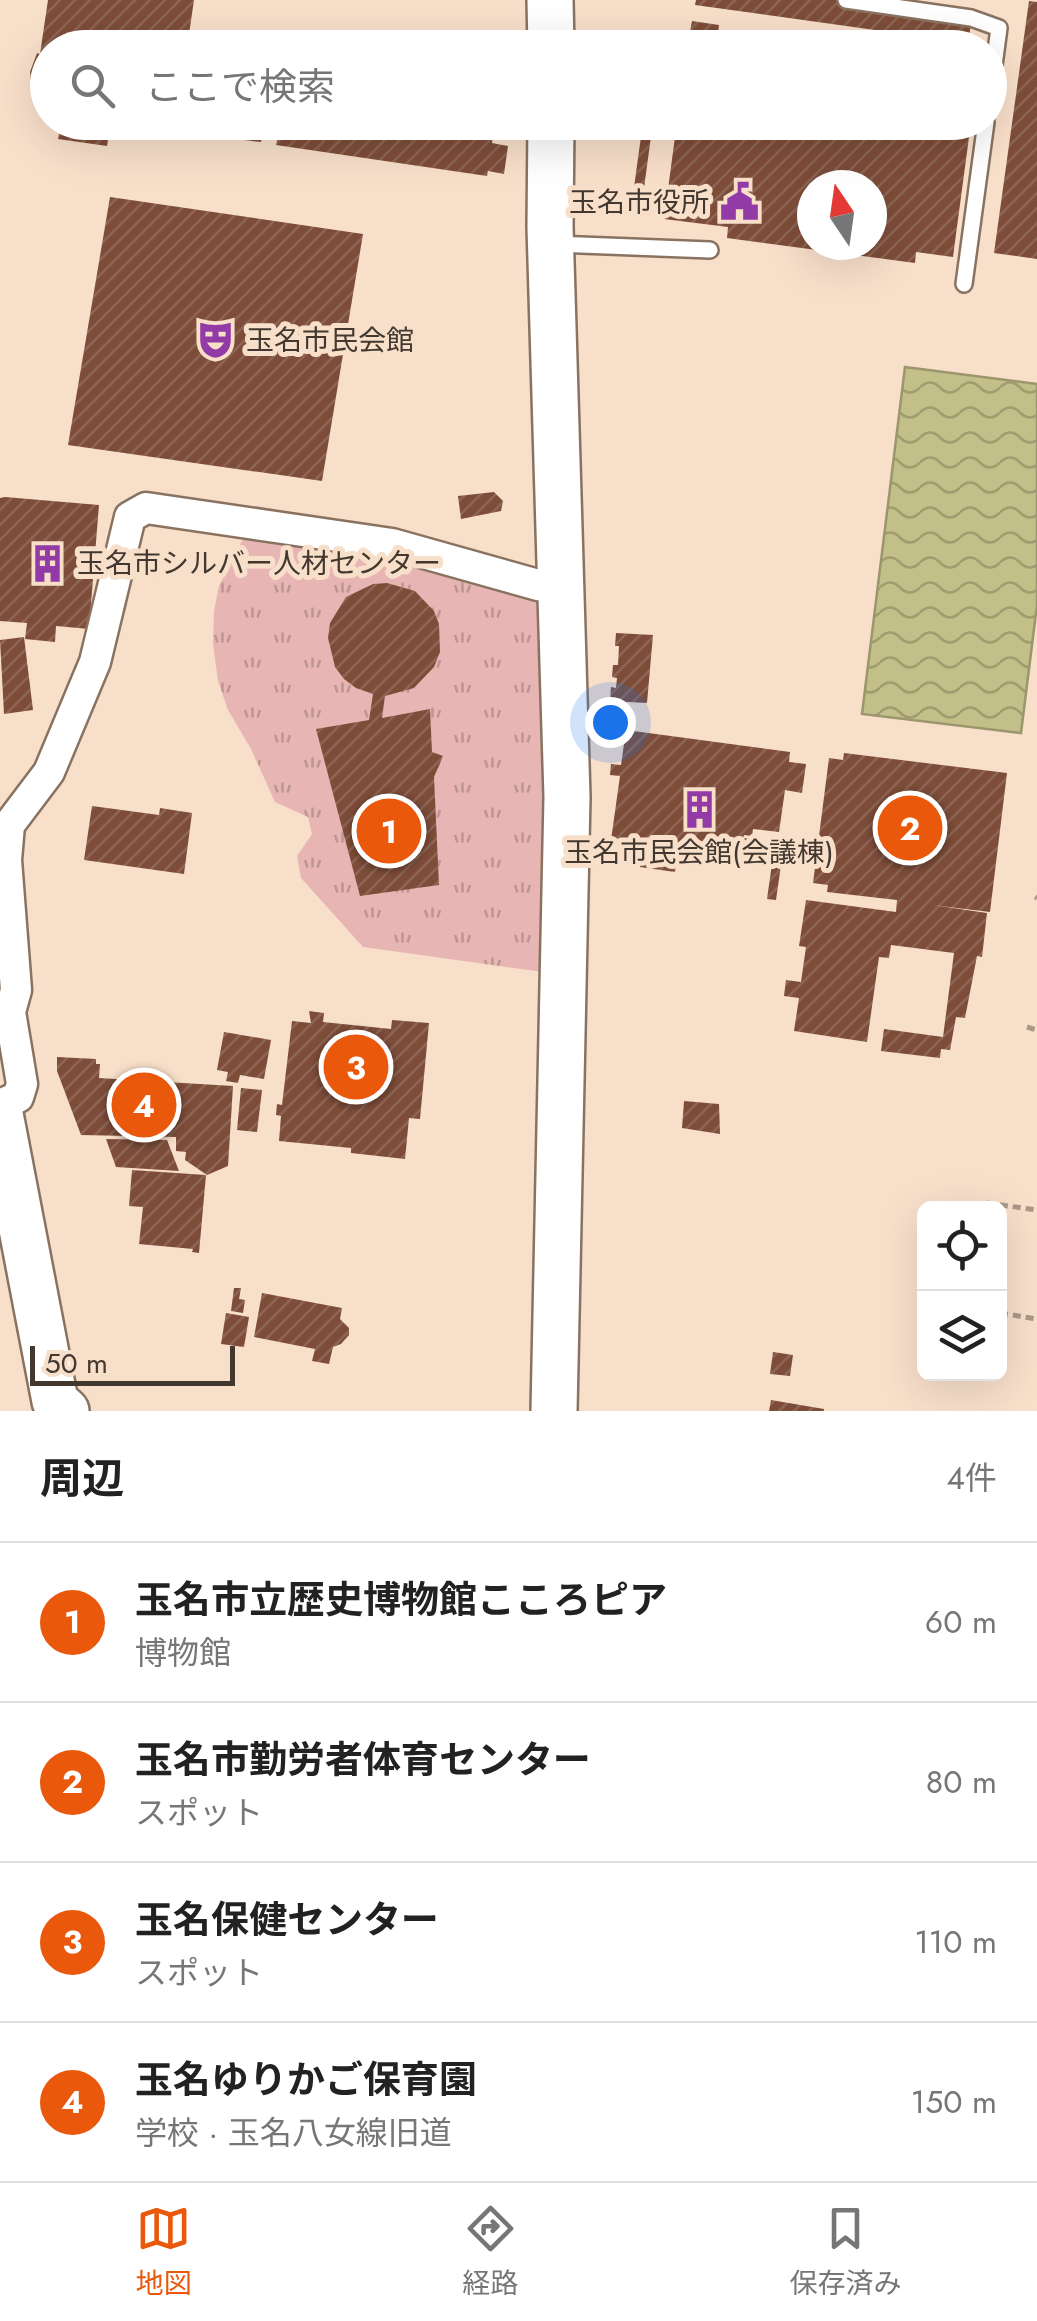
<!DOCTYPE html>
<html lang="ja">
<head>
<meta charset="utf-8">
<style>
  :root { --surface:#fff; --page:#f6f6f6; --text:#222; --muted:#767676; --line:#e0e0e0; --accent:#ea580c }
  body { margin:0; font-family:Jost,"Noto Sans JP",sans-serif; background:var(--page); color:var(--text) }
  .controls { position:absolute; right:30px; bottom:30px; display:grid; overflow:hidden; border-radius:15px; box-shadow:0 10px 40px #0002 }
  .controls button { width:90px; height:90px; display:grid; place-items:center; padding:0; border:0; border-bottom:2px solid var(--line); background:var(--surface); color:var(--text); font:50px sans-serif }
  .compass { position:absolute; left:797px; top:170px; width:90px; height:90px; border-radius:50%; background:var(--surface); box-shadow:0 10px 40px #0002; rotate:347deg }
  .scale { position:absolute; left:30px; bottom:25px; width:205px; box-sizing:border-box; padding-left:10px; border:5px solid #42382f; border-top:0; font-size:28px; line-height:35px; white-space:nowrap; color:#42382f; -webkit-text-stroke:8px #f8dfca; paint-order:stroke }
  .you { position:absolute; left:610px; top:722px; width:35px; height:35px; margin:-25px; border:8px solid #fff; border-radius:50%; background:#1a73e8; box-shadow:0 0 0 15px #1a73e833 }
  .badge { display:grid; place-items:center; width:65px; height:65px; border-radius:50%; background:var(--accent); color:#fff; font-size:32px; font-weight:700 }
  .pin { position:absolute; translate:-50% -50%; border:5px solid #fff; box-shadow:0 2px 10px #0006 }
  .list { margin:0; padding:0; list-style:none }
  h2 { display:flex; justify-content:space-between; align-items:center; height:130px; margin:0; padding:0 40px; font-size:42px }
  h2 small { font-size:32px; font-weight:400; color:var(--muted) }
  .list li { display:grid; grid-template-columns:65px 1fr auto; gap:30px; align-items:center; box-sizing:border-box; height:160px; padding:0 40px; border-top:2px solid var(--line) }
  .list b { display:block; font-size:38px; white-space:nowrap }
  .list p { margin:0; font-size:32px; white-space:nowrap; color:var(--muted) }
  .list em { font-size:32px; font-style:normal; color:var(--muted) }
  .icon { flex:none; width:55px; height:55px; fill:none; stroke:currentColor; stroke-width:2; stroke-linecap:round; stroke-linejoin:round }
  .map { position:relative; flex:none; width:1037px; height:1411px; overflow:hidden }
  .search { position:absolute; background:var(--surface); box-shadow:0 10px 40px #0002; left:30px; right:30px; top:30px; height:110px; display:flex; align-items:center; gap:25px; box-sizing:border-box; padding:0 35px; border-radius:55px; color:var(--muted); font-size:38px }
  .sheet { height:770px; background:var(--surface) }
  nav { display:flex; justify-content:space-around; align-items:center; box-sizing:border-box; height:140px; border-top:2px solid var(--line); background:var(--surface); font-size:28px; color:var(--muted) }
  nav a { display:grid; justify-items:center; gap:5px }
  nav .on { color:var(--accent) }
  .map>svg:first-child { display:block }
</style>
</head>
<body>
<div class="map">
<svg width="1037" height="1411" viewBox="0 0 1037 1411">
  <defs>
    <pattern id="grass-tufts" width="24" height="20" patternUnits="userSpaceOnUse" patternTransform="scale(2.5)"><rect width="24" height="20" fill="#e7b6b4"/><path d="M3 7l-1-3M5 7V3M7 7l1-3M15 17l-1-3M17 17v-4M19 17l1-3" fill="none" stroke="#bd9593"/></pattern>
    <pattern id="water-waves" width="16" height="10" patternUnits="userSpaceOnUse" patternTransform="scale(2.5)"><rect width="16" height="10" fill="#c3bf88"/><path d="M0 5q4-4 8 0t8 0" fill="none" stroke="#a09c70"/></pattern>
    <pattern id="building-hatch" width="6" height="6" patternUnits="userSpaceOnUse" patternTransform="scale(2.5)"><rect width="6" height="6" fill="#7e4d39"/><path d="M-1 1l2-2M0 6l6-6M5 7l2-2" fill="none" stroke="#8c6554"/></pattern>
  </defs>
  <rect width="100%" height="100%" fill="#f8dfca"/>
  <!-- grass -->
  <path fill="url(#grass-tufts)" d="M247 531 388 549 550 594 543 972 363 947 301 878 297 856 312 834 308 817 275 802 251 749 228 710 218 681 213 644 214 611 219 586Z"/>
  <!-- water -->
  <path fill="url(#water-waves)" stroke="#9c966d" stroke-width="2.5" d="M905 367 1037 384V605L1021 733 862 714Z"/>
  <!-- building -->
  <g fill="url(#building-hatch)" fill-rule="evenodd">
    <path d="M48 0H194L187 48H48V111L32 93 30 72 37 53 40 54Z"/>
    <path d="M696 0H837L972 18 968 43 695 5Z"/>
    <path d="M1029 1 1037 2V259L994 253Z"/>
    <path d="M692 21 719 25 718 34 799 48H687Z"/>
    <path d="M61 122H105V128H110L107 146 58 139Z"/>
    <path d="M187 122H214L212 136 186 132Z"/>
    <path d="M238 122H495L492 143 508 146 504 174 488 171 487 176 276 145 278 137 262 135 261 142 236 139Z"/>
    <path d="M643 122H653L641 210 631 209Z"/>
    <path d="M677 122H971L953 257 916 252 915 263 727 238 728 227 664 219ZM812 185H872V245H812Z"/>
    <path d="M110 197 363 234 322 481 68 445Z"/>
    <path d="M494 492 503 501 501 511 461 519 458 496Z"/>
    <path d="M5 497 99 505 89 629 56 626 55 642 25 639 27 623 0 621V498Z"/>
    <path d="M387 583 415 591 434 611 439 624 440 652 434 667 414 688 385 696 382 718 430 709 432 752 443 756 434 777 439 885 360 896 316 729 369 720 373 694 356 688 344 679 335 667 328 638 330 623 346 597 373 584Z"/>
    <path d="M616 633 653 635 647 703 610 701 611 687 616 688 617 678 612 677 613 665H618L619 646H615Z"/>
    <path d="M24 637 33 710 4 714 0 640Z"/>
    <path d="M626 730 790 752 789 762 806 764 802 793 785 790 779 832 753 829 752 836 744 835 743 838 759 840 756 862 740 860 741 856 732 854V857L678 850 675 872 640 867 644 845 611 840 620 776 610 775 611 764 621 765Z"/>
    <path d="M844 753 1007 773 990 912 932 905 987 913 982 957 977 956 965 1018 956 1017 950 1050 941 1049 940 1058 881 1051 884 1029 943 1037 954 953 891 945 889 958 879 957 867 1042 794 1031 799 998 784 996 786 980 801 982 806 947 799 946 806 900 896 912 897 900 827 892 828 885 813 883 829 758 843 760Z"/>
    <path d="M92 806 159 815 160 808 192 813 184 874 84 860Z"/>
    <path d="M773 857 782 858 776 900 767 899Z"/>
    <path d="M309 1011 324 1013 323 1022 391 1029 392 1020 429 1023 420 1119 409 1118 405 1159 351 1153V1148L279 1141 281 1116 276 1115 277 1104 282 1105 292 1021 311 1023Z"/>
    <path d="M224 1032 271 1040 264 1079 240 1075 238 1083 226 1081 228 1072 217 1070Z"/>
    <path d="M57 1057 96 1059V1064H100L99 1078 233 1086 228 1166 207 1175 185 1160 186 1152 176 1151V1137L81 1135 57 1071Z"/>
    <path d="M241 1088 262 1090 257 1132 237 1130Z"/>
    <path d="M684 1101 719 1104 720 1134 682 1128Z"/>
    <path d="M106 1139 167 1140 179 1171 116 1167Z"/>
    <path d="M132 1170 206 1175 199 1253 192 1252 193 1249 139 1244 143 1207 129 1206Z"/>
    <path d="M234 1288H241L239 1299 245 1300 243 1313 231 1311Z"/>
    <path d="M262 1293 342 1308 340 1319 349 1328V1335L341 1344 333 1347 329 1364 312 1361 315 1349 254 1337Z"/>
    <path d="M226 1313 249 1317 244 1347 221 1344Z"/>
    <path d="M773 1352 793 1355 790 1376 770 1374Z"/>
    <path d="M771 1400 824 1409V1411H769Z"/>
  </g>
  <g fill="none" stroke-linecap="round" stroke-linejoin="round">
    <defs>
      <g id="lane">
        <path d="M846 0 971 18 999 28 990 96"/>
        <path d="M555 244 710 250"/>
        <path d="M964 284 986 122"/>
      </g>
      <path id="street" d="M0 1105 18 1097 22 1084 10 1012 16 990 6 860 9 825 49 772 95 662 130 517 146 508 392 544 538 585 562 588"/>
      <g id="secondary">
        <path d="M550 0 551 48"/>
        <path d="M551 122 550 227 567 797 554 1411"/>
        <path d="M0 1114 55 1401 66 1411"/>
      </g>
    </defs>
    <!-- lane casing -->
    <use href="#lane" stroke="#897360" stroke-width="20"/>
    <!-- street casing -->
    <use href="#street" stroke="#897360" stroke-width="35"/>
    <!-- secondary casing -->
    <use href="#secondary" stroke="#897360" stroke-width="50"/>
    <!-- path -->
    <g stroke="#a99787" stroke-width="5" stroke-dasharray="8 5" stroke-linecap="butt">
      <path d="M1035 897 1037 898"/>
      <path d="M1027 1027 1037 1030"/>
      <path d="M987 1203 1037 1210"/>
      <path d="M1000 1313 1037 1319"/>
    </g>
    <!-- lane -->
    <use href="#lane" stroke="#fff" stroke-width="15"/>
    <!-- street -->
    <use href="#street" stroke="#fff" stroke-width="30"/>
    <!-- secondary -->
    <use href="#secondary" stroke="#fff" stroke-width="45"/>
  </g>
  <!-- icons -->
  <defs>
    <symbol id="civic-bare" viewBox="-9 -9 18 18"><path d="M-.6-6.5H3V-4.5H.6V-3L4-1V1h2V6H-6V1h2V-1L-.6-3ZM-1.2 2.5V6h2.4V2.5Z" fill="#923aa6" stroke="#f8dfca" stroke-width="2.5" paint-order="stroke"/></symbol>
    <symbol id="theatre-bare" viewBox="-9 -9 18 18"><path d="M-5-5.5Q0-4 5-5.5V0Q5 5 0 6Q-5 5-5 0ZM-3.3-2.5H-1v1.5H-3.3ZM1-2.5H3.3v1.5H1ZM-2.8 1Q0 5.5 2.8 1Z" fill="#923aa6" stroke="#f8dfca" stroke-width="2.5" paint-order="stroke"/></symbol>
    <symbol id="building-bare" viewBox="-9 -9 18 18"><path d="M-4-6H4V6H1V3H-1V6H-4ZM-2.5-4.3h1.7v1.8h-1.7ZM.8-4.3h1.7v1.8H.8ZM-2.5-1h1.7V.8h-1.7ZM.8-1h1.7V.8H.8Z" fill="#923aa6" stroke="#f8dfca" stroke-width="2.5" paint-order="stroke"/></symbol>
  </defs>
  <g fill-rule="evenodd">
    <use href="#civic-bare" x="712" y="174" width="55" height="55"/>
    <use href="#theatre-bare" x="188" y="312" width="55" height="55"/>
    <use href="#building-bare" x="20" y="536" width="55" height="55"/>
    <use href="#building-bare" x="672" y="782" width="55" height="55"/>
  </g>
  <g text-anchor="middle" stroke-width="10" stroke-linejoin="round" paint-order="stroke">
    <!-- poi labels -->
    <g font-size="28" fill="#42382f" stroke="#f8dfca" text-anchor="start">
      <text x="709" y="212" text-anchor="end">玉名市役所</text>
      <text x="246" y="350">玉名市民会館</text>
      <text x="77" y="573">玉名市シルバー人材センター</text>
      <text x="699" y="862" text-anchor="middle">玉名市民会館(会議棟)</text>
    </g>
  </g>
</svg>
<div class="controls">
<button><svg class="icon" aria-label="locate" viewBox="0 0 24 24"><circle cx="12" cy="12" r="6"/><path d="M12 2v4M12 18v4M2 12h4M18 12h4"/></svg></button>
<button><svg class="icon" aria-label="layers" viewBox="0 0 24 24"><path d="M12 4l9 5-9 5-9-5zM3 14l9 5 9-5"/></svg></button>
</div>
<svg class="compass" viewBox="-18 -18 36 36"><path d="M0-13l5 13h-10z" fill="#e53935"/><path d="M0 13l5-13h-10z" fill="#767676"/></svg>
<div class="scale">50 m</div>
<div class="you"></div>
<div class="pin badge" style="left:389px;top:831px">1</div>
<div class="pin badge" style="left:910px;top:828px">2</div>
<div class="pin badge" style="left:356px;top:1067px">3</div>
<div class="pin badge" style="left:144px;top:1105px">4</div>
<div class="search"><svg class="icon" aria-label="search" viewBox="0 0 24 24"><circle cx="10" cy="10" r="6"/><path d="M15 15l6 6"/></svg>ここで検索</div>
</div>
<section class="sheet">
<h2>周辺<small>4件</small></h2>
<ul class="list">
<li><span class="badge">1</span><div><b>玉名市立歴史博物館こころピア</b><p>博物館</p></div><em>60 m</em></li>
<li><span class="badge">2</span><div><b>玉名市勤労者体育センター</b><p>スポット</p></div><em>80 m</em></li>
<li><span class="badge">3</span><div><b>玉名保健センター</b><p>スポット</p></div><em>110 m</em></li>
<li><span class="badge">4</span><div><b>玉名ゆりかご保育園</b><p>学校 · 玉名八女線旧道</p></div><em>150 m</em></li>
</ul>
</section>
<nav>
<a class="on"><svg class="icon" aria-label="map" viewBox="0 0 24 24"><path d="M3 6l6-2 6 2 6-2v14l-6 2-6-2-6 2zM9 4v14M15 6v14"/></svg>地図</a>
<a><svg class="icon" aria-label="directions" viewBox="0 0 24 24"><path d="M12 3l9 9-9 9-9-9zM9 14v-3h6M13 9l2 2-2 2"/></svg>経路</a>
<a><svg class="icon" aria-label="saved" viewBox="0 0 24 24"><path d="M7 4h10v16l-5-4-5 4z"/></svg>保存済み</a>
</nav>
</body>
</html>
